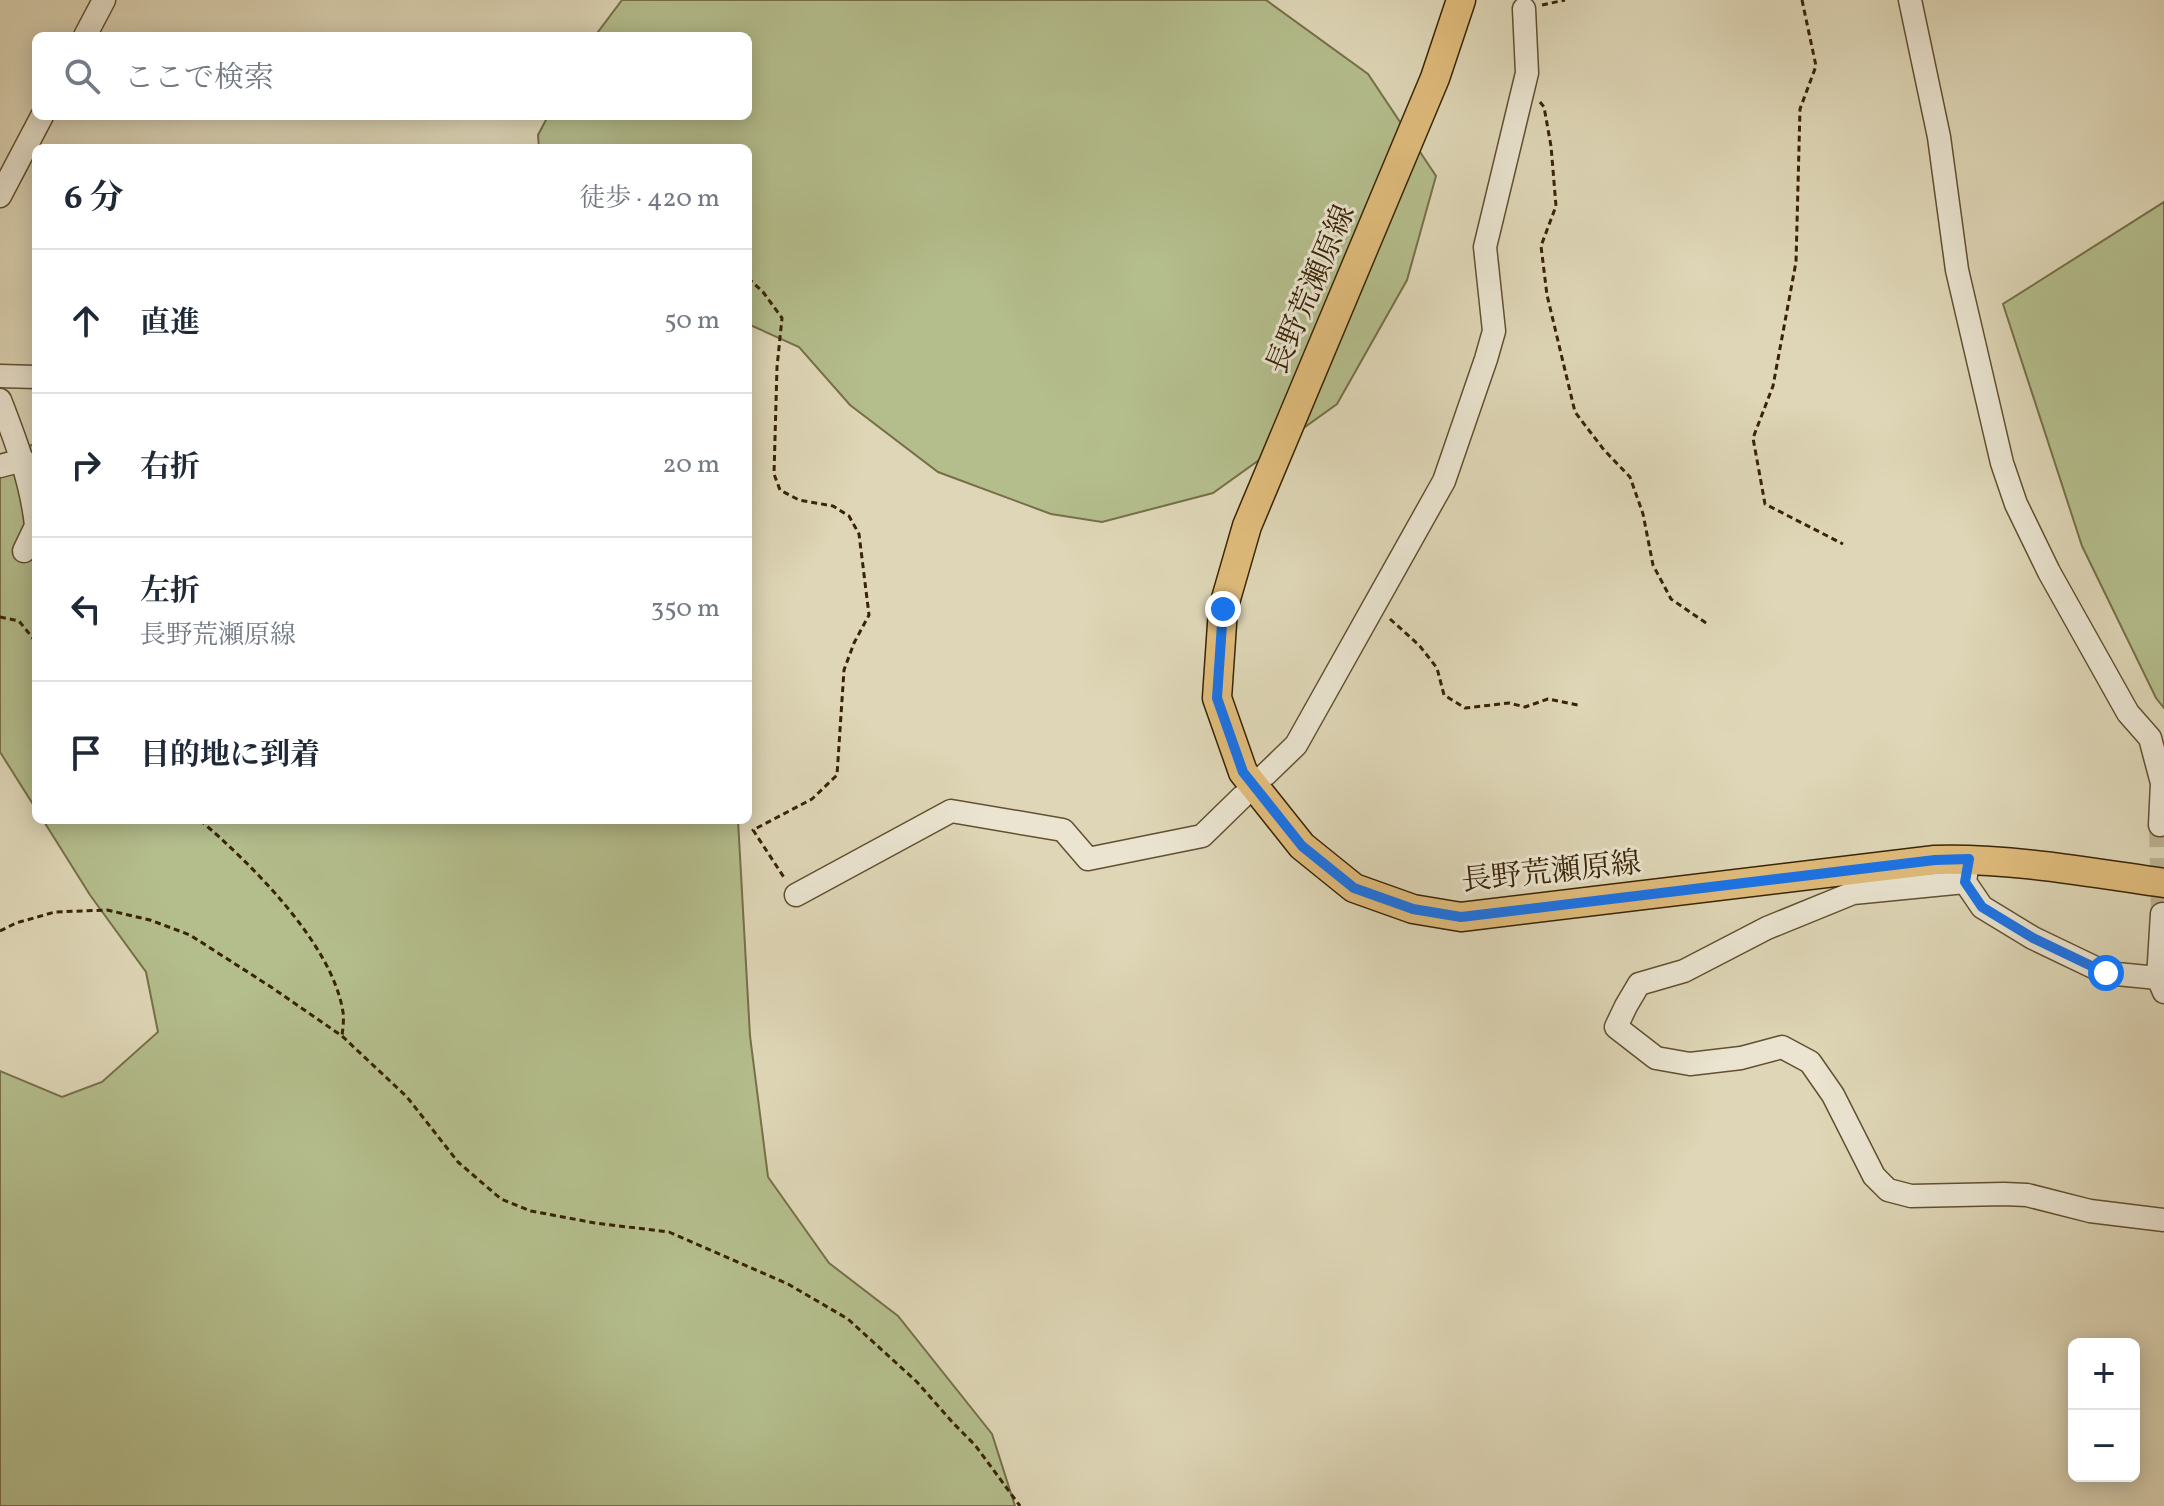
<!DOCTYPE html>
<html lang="ja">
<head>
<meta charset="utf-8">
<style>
  :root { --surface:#fff; --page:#f2f2f3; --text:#1f2937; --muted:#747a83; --line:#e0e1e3 }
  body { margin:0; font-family:Vollkorn,"Noto Serif JP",serif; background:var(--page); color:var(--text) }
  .controls { position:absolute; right:24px; bottom:24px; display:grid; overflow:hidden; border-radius:12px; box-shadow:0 4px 20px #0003 }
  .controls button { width:72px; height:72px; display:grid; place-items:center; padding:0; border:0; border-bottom:2px solid var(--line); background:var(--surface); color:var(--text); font:40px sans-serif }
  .stop { position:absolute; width:24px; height:24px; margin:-18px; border:6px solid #1a73e8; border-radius:50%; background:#fff }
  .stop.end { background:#1a73e8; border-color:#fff; box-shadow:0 2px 8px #0008 }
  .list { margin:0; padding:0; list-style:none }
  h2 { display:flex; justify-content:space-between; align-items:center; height:104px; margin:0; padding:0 32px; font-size:34px }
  h2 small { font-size:26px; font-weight:400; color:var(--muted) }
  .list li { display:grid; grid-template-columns:52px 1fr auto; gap:24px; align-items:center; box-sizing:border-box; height:144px; padding:0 32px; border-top:2px solid var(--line) }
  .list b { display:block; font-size:30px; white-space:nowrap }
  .list p { margin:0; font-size:26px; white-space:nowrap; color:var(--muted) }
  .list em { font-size:26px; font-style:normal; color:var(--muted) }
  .icon { flex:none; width:44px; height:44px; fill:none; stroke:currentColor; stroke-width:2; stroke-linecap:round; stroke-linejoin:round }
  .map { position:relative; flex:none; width:2164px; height:1506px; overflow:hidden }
  .search { position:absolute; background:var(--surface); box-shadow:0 4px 20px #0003; left:32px; top:32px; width:720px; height:88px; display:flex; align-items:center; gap:20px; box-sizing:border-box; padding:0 28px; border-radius:12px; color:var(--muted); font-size:30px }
  .panel { position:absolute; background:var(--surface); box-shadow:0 4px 20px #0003; left:32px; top:144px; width:720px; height:680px; border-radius:12px }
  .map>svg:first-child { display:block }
</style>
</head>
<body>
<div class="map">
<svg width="2164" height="1506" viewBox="0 0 2164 1506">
  <rect width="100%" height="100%" fill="#ded6b6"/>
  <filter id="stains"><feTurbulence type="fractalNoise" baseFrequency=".0025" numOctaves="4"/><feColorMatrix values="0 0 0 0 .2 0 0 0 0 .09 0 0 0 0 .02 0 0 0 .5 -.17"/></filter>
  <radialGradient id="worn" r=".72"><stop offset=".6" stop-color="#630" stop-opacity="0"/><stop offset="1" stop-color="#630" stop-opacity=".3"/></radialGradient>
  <!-- green -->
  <g fill="#b4bd8c" stroke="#767048" stroke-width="2">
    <path d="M622 0H1266L1368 74 1436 176 1407 280 1337 404 1213 493 1102 522 1051 514 938 472 850 405 799 347 748 324V148H539L538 135 548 116H748V36H595Z"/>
    <path d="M2164 202V708L2156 698 2082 546 2003 304Z"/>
    <path d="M36 443V809L0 752V464L6 456Z"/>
    <path d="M43 820H738L750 1036 768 1177 829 1263 898 1316 992 1434 1015 1506H0V1071L62 1097 102 1082 158 1032 146 972 90 895Z"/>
  </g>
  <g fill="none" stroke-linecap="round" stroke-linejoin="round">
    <!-- minor-tunnel -->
    <path stroke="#bdb292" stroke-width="22" stroke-dasharray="22 11" stroke-linecap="butt" d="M2160 825 2162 914"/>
    <defs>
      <g id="minor">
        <path d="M1910 0 1939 137 1957 270 2002 463 2016 504 2049 572 2128 713 2150 738 2162 783 2160 825"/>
        <path d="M85 36 104 0"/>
        <path d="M0 196 42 116"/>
        <path d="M0 376 36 377"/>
        <path d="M0 400C16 441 31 481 36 525"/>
        <path d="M0 466 23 460"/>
        <path d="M24 551 36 526"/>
        <path d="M1266 774 1296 745 1444 481 1486 359 1494 331 1485 247 1527 73 1524 9"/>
        <path d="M1967 868 1965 882 1982 907 2033 938 2106 973 2158 978"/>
        <path d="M1965 882 1853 893 1767 928 1684 971 1639 984 1626 1006 1616 1027 1656 1058 1690 1064 1741 1058 1782 1047 1810 1062 1833 1095 1874 1176 1888 1190 1911 1196 2004 1194 2027 1195 2090 1211 2164 1220"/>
        <path d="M796 895 951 811 1063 830 1088 859 1202 836 1242 797"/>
        <path d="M2162 914 2158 978 2164 992"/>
      </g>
      <path id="major" d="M1461 0 1435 78 1247 526 1223 609 1217 698 1243 772 1302 846 1354 888 1413 909 1461 917 1935 860C2012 858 2088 872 2164 883"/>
    </defs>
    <!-- minor casing -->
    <use href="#minor" stroke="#625030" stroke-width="25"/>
    <!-- major casing -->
    <use href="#major" stroke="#382404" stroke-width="31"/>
    <!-- path -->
    <g stroke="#382404" stroke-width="3" stroke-dasharray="6 4" stroke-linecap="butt">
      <path d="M1802 0 1816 66 1800 109 1796 262 1773 386 1753 438 1765 504 1843 544"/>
      <path d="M1542 5 1565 0"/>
      <path d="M1540 102 1544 107 1551 146 1556 206 1541 246 1547 295 1575 412 1604 450 1630 477 1643 514 1653 565 1671 599 1709 625"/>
      <path d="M748 278 763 292 782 318 777 367 774 474 780 490 799 500 833 506 849 516 859 534 869 615 854 643 844 670 837 775 812 799 753 830 785 879"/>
      <path d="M0 617 19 621 36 642"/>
      <path d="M1390 619 1419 645 1437 668 1444 695 1465 708 1509 703 1525 707 1548 699 1578 705"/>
      <path d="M200 820C251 864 332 943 343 1012 344 1020 343 1028 342 1036"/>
      <path d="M0 931 16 923 55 912 107 910 150 920 190 935 271 987 342 1036 407 1097 458 1162 501 1199 531 1211 595 1223 669 1232 788 1284 848 1319 917 1382 954 1424 975 1445 1020 1506"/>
    </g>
    <!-- minor -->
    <use href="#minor" stroke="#eae4d0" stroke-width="22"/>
    <!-- major -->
    <use href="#major" stroke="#dfbb7b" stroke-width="28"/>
  </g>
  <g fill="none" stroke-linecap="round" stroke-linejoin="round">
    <!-- route -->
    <path stroke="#1a73e8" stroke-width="10" d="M1223 609 1217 698 1243 772 1302 846 1354 888 1413 909 1461 917 1935 860 1969 859 1965 882 1982 907 2033 938 2106 973"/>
  </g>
  <g text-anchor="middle" stroke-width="6" stroke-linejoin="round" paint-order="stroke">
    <!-- street labels -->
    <g font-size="30" fill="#382404" stroke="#eae4d0">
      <text transform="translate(1310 289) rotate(-67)" y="10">長野荒瀬原線</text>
      <text transform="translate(1551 871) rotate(-6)" y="10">長野荒瀬原線</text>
    </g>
  </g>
  <rect width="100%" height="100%" filter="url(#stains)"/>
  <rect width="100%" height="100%" fill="url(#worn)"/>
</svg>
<div class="controls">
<button>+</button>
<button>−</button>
</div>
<div class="stop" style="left:2106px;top:973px"></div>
<div class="stop end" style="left:1223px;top:609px"></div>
<div class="search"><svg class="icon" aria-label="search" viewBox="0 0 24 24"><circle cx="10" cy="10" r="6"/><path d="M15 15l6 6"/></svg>ここで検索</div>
<section class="panel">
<h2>6 分<small>徒歩 · 420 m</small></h2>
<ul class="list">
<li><svg class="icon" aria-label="ahead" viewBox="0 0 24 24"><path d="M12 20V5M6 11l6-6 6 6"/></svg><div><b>直進</b></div><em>50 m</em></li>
<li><svg class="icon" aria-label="right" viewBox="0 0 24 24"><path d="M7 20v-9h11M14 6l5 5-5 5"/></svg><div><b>右折</b></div><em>20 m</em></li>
<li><svg class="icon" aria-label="left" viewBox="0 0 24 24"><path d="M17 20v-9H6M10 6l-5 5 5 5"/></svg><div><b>左折</b><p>長野荒瀬原線</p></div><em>350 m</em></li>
<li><svg class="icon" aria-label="arrive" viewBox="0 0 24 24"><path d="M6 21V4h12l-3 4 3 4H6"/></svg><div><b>目的地に到着</b></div></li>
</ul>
</section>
</div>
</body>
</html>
